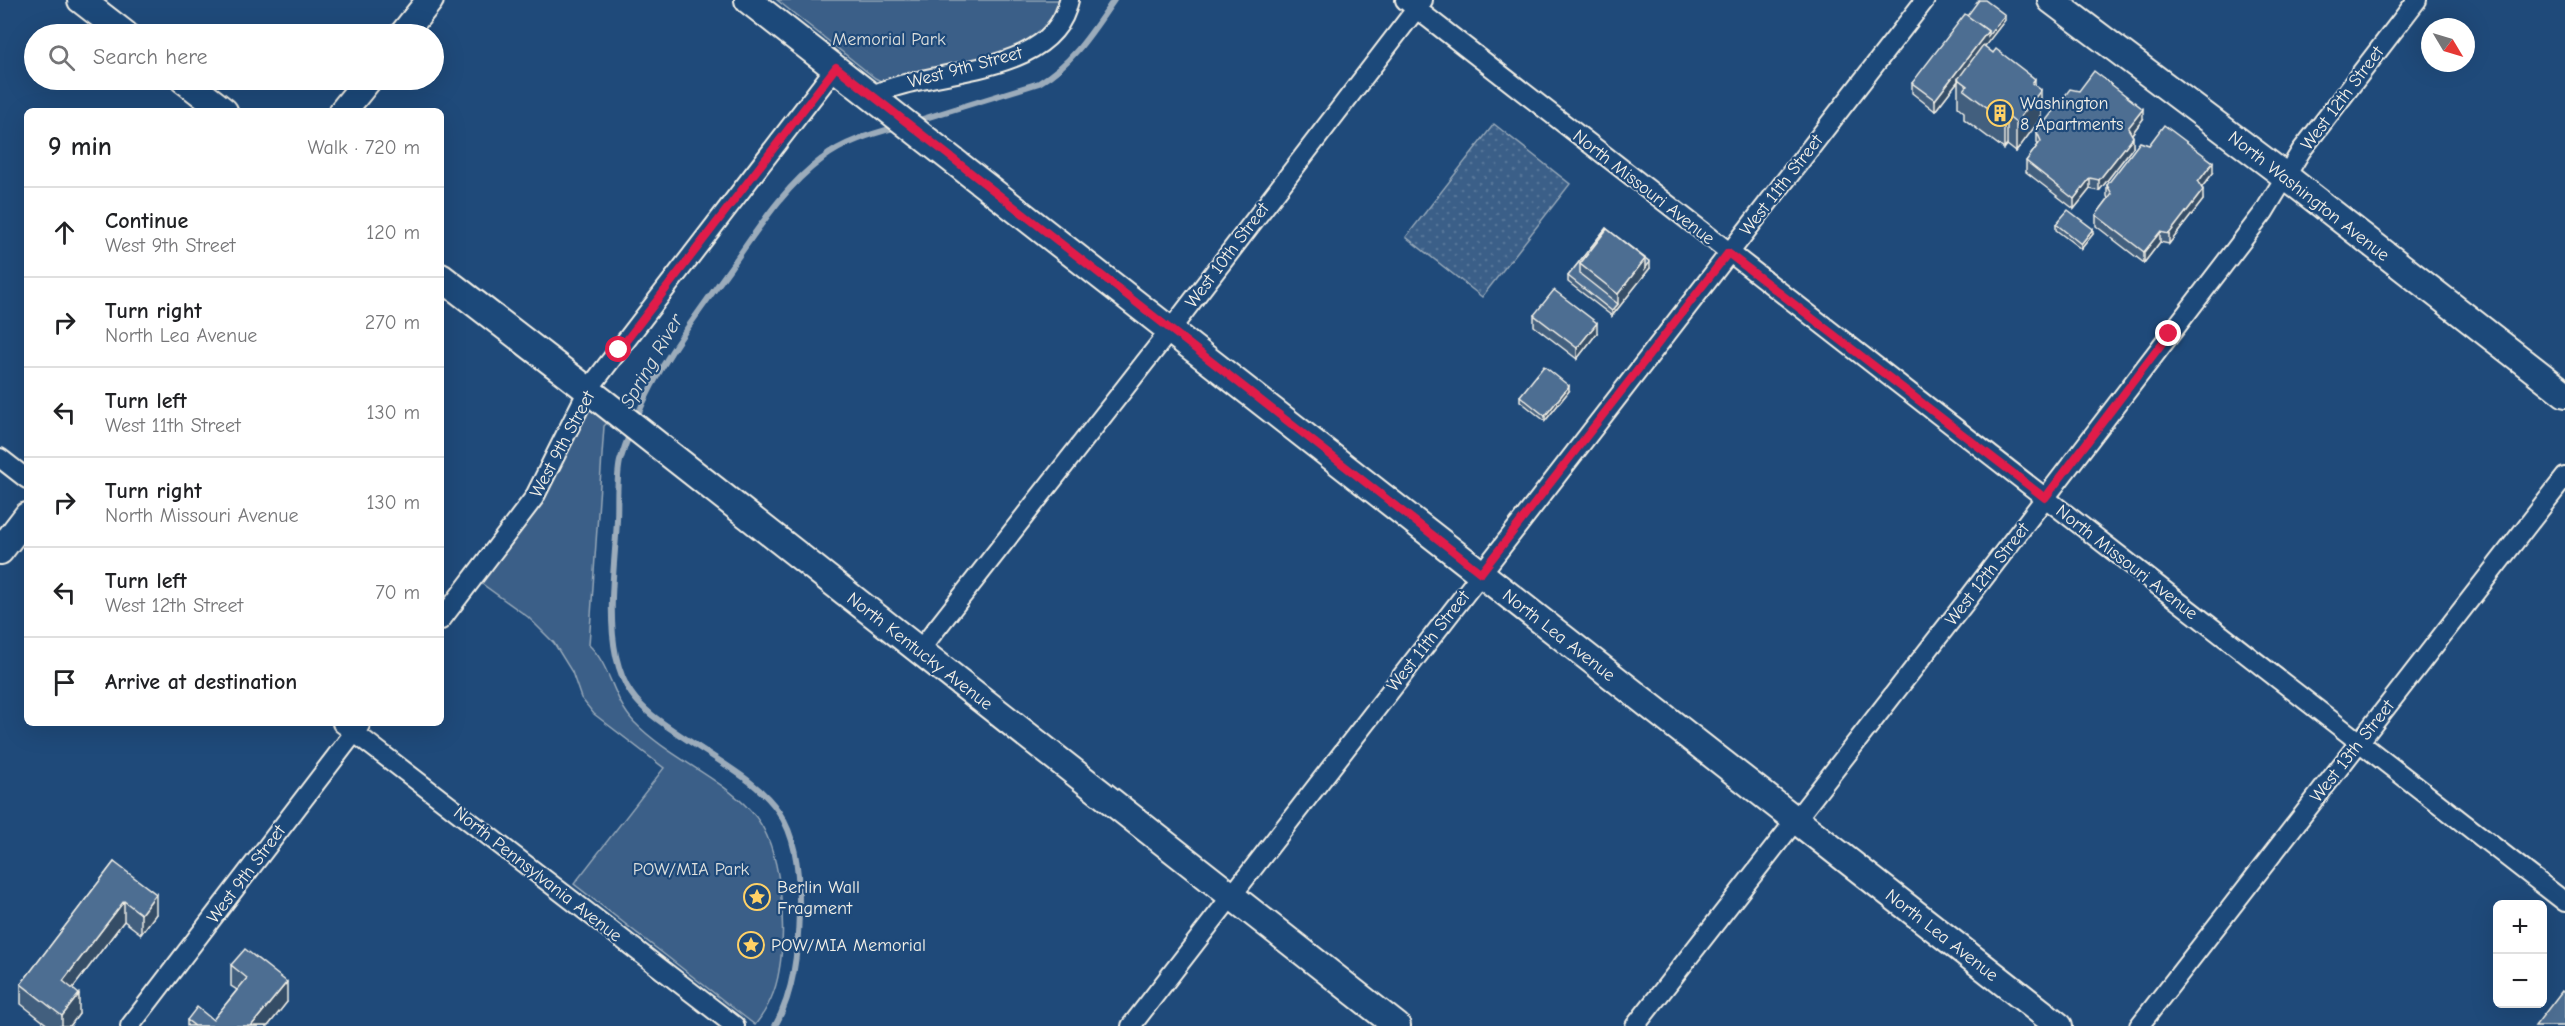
<!DOCTYPE html>
<html lang="en">
<head>
<meta charset="utf-8">
<style>
  :root { --surface:#fff; --page:#f2f2f2; --text:#202124; --muted:#757577; --line:#e0e0e0 }
  body { margin:0; font-family:"Comic Neue",sans-serif; background:var(--page); color:var(--text) }
  .controls { position:absolute; right:18px; bottom:18px; display:grid; overflow:hidden; border-radius:9px; box-shadow:0 6px 24px #0002 }
  .controls button { width:54px; height:54px; display:grid; place-items:center; padding:0; border:0; border-bottom:2px solid var(--line); background:var(--surface); color:var(--text); font:30px sans-serif }
  .compass { position:absolute; left:2421px; top:18px; width:54px; height:54px; border-radius:50%; background:var(--surface); box-shadow:0 6px 24px #0002; rotate:128deg }
  .stop { position:absolute; width:18px; height:18px; margin:-14px; border:4px solid #e11d48; border-radius:50%; background:#fff }
  .stop.end { background:#e11d48; border-color:#fff; box-shadow:0 2px 6px #0008 }
  .list { margin:0; padding:0; list-style:none }
  h2 { display:flex; justify-content:space-between; align-items:center; height:78px; margin:0; padding:0 24px; font-size:26px }
  h2 small { font-size:20px; font-weight:400; color:var(--muted) }
  .list li { display:grid; grid-template-columns:39px 1fr auto; gap:18px; align-items:center; box-sizing:border-box; height:90px; padding:0 24px; border-top:2px solid var(--line) }
  .list b { display:block; font-size:22px; white-space:nowrap }
  .list p { margin:0; font-size:20px; white-space:nowrap; color:var(--muted) }
  .list em { font-size:20px; font-style:normal; color:var(--muted) }
  .icon { flex:none; width:33px; height:33px; fill:none; stroke:currentColor; stroke-width:2; stroke-linecap:round; stroke-linejoin:round }
  .map { position:relative; flex:none; width:2565px; height:1026px; overflow:hidden }
  .search { position:absolute; background:var(--surface); box-shadow:0 6px 24px #0002; left:24px; top:24px; width:420px; height:66px; display:flex; align-items:center; gap:15px; box-sizing:border-box; padding:0 21px; border-radius:33px; color:var(--muted); font-size:22px }
  .panel { position:absolute; background:var(--surface); box-shadow:0 6px 24px #0002; left:24px; top:108px; width:420px; height:618px; border-radius:9px }
  .map>svg:first-child { display:block }
</style>
</head>
<body>
<div class="map">
<svg width="2565" height="1026" viewBox="0 0 2565 1026">
  <defs>
    <pattern id="grass-dots" width="8" height="8" patternUnits="userSpaceOnUse" patternTransform="scale(1.5)"><rect width="8" height="8" fill="#3a5f88"/><path d="M2 2h.1M6 6h.1" fill="none" stroke="#577699" stroke-width="1.8" stroke-linecap="round"/></pattern>
  </defs>
  <rect width="100%" height="100%" fill="#1f4a7a"/>
  <filter id="ink" filterUnits="userSpaceOnUse"><feTurbulence type="fractalNoise" baseFrequency=".0167" numOctaves="2"/><feDisplacementMap in="SourceGraphic" scale="12" xChannelSelector="R" yChannelSelector="G"/><feConvolveMatrix kernelMatrix="1 2 1 2 8 2 1 2 1" color-interpolation-filters="sRGB"/></filter>
  <g filter="url(#ink)">
    <!-- grass -->
    <path fill="url(#grass-dots)" stroke="#97a8b8" stroke-width="1.5" d="M1494 124 1570 184 1482 297 1406 237Z"/>
    <!-- green -->
    <g fill="#3a5f88" stroke="#97a8b8" stroke-width="1.5">
      <path d="M777 0H1069L1037 47 892 87 875 78Z"/>
      <path d="M588 390 617 413 604 426 589 645C611 666 612 698 634 722 668 757 717 775 750 810 783 843 787 928 779 971 776 990 767 1010 755 1025L574 884 664 768 594 714 581 698 572 672 554 643 528 617 474 578 523 514Z"/>
    </g>
    <g fill="none" stroke-linecap="round" stroke-linejoin="round">
      <!-- stream -->
      <g stroke="#9cacbb" stroke-width="6">
        <path d="M916 121 1039 83C1073 63 1092 32 1114 0"/>
        <path d="M636 419C659 363 696 316 731 267 758 229 784 187 822 159 843 142 872 134 897 127"/>
        <path d="M631 431C627 440 623 451 620 461 616 479 618 501 617 520 615 563 607 612 616 656 619 669 623 682 631 693 644 712 664 724 683 737 766 792 801 802 799 912 798 951 794 992 775 1026"/>
      </g>
      <defs>
        <g id="street">
          <path d="M1405 0 2565 902"/>
          <path d="M871 96C929 66 1053 79 1069 0"/>
          <path d="M0 458 27 479"/>
          <path d="M441 620 534 498 588 390 836 67"/>
          <path d="M919 651 1171 329 1423 0"/>
          <path d="M342 723 735 1026"/>
          <path d="M130 1026 360 725"/>
          <path d="M1131 1026 1925 0"/>
          <path d="M1635 1026 1964 604 2264 212 2301 151 2417 0"/>
          <path d="M2139 1026 2565 477"/>
        </g>
        <g id="secondary">
          <path d="M81 0 125 34"/>
          <path d="M748 0 2059 1026"/>
          <path d="M2051 0 2285 176 2565 394"/>
          <path d="M403 34 430 0"/>
          <path d="M184 80 224 111"/>
          <path d="M343 111 368 80"/>
          <path d="M441 277 602 401 1397 1026"/>
          <path d="M0 551 27 516"/>
        </g>
      </defs>
      <!-- street casing -->
      <use href="#street" stroke="#f4f1e8" stroke-width="22"/>
      <!-- secondary casing -->
      <use href="#secondary" stroke="#f4f1e8" stroke-width="30"/>
      <!-- street -->
      <use href="#street" stroke="#1f4a7a" stroke-width="18"/>
      <!-- secondary -->
      <use href="#secondary" stroke="#1f4a7a" stroke-width="26"/>
    </g>
    <!-- wall -->
    <g fill="#425f7e" stroke="#f4f1e8" stroke-width="1.5">
      <path d="M2005 20 1984 46 2035 85 2041 118 2016 152 2007 145 2004 149 1964 119V112L1958 107V81L1935 111 1912 93V83Z"/>
      <path d="M2143 119 2132 134 2133 147 2099 191 2090 189 2074 209 2026 172V161L2038 145 2037 142V132Z"/>
      <path d="M2213 173 2201 188 2203 200 2169 244 2160 242 2144 263 2096 226V215L2108 199 2107 196V185Z"/>
      <path d="M2056 224 2093 234 2081 249 2056 230Z"/>
      <path d="M1606 228 1650 268 1612 316 1568 282V276Z"/>
      <path d="M1534 315 1597 333 1577 359 1534 326Z"/>
      <path d="M1569 391 1545 421 1520 401V396Z"/>
      <path d="M114 862 156 914 141 934 124 921 72 989 79 1014 70 1026H49L21 1004V984Z"/>
      <path d="M231 965 287 1002 268 1026H187V1020H213L237 990 231 986Z"/>
    </g>
    <!-- shaded-wall -->
    <g fill="#364d66" stroke="#f4f1e8" stroke-width="1.5">
      <path d="M2005 15V20L1959 80 1958 79V81L1935 111V100L1988 31Z"/>
      <path d="M2035 79V97L2041 90V118L2016 152V123L2032 83Z"/>
      <path d="M2143 109V119L2128 139V128Z"/>
      <path d="M2007 116V145L2004 149V120Z"/>
      <path d="M2133 137V147L2099 191V180Z"/>
      <path d="M2213 162V173L2198 192V182Z"/>
      <path d="M2090 178V189L2074 209V199Z"/>
      <path d="M2203 190V200L2169 244V234Z"/>
      <path d="M2093 229V234L2081 249V244Z"/>
      <path d="M2160 232V242L2144 263V252Z"/>
      <path d="M1645 259 1650 262V268L1612 316V311L1618 304V294Z"/>
      <path d="M1597 323V333L1577 359V348Z"/>
      <path d="M1569 386V391L1545 421V416Z"/>
      <path d="M156 894V914L141 934V914Z"/>
      <path d="M124 901V921L63 1001V981Z"/>
      <path d="M287 982V1002L268 1026H251Z"/>
      <path d="M79 994V1014L70 1026H62V1016Z"/>
    </g>
    <!-- building -->
    <g fill="#4d6e92" stroke="#f4f1e8" stroke-width="1.5">
      <path d="M1979 0H1985L2005 15 1988 36V31L1967 16Z"/>
      <path d="M1965 14 1988 31 1935 100 1912 83Z"/>
      <path d="M1983 45 1993 53 1996 49 2035 79 2032 83 2041 90 2016 123 2007 116 2004 120 1964 90 1967 86 1958 79Z"/>
      <path d="M2094 71 2143 109 2128 128 2133 137 2099 180 2090 178 2074 199 2026 161 2041 141 2037 132 2070 89 2079 91Z"/>
      <path d="M2164 125 2213 162 2198 182 2203 190 2169 234 2160 232 2144 252 2096 215 2112 194 2107 185 2140 142 2149 145Z"/>
      <path d="M2068 210 2093 229 2081 244 2056 224Z"/>
      <path d="M1606 228 1650 262 1645 269V259L1607 229 1580 264V274L1618 304 1612 311 1568 276Z"/>
      <path d="M1607 229 1645 259 1618 294 1580 264Z"/>
      <path d="M1554 290 1597 323 1577 348 1534 315Z"/>
      <path d="M1544 366 1569 386 1545 416 1520 396Z"/>
      <path d="M114 862 156 894 141 914 124 901 63 981 79 994 62 1016 21 984Z"/>
      <path d="M245 949 287 982 251 1026H195L187 1020 197 1007 213 1020 247 978 231 965Z"/>
      <path d="M2562 991 2565 994V1026H2535Z"/>
    </g>
  </g>
  <g fill="none" stroke-linecap="round" stroke-linejoin="round" filter="url(#ink)">
    <!-- route -->
    <path stroke="#e11d48" stroke-width="8" d="M619 350 836 67 1481 573 1728 253 2045 498 2169 334"/>
  </g>
  <!-- icons -->
  <defs>
    <symbol id="building-ring" viewBox="-11 -11 22 22"><circle r="9.5" fill="#1f4a7a" stroke="#ffd166" stroke-width="1.5"/><path d="M-4-6H4V6H1V3H-1V6H-4ZM-2.5-4.3h1.7v1.8h-1.7ZM.8-4.3h1.7v1.8H.8ZM-2.5-1h1.7V.8h-1.7ZM.8-1h1.7V.8H.8Z" fill="#ffd166"/></symbol>
    <symbol id="sight-ring" viewBox="-11 -11 22 22"><circle r="9.5" fill="#1f4a7a" stroke="#ffd166" stroke-width="1.5"/><path d="M0-6L1.8-2.2L6-1.7L2.9 1.2L3.7 5.4L0 3.3L-3.7 5.4L-2.9 1.2L-6-1.7L-1.8-2.2Z" fill="#ffd166"/></symbol>
  </defs>
  <g fill-rule="evenodd">
    <use href="#building-ring" x="1985" y="98" width="30" height="30"/>
    <use href="#sight-ring" x="742" y="882" width="30" height="30"/>
    <use href="#sight-ring" x="736" y="930" width="30" height="30"/>
  </g>
  <g text-anchor="middle" stroke-width="4.5" stroke-linejoin="round" paint-order="stroke">
    <!-- park labels -->
    <g font-size="18" fill="#e1e2de" stroke="#1f4a7a">
      <text x="889" y="45">Memorial Park</text>
      <text x="691" y="875">POW/MIA Park</text>
    </g>
    <!-- street labels -->
    <g font-size="18" fill="#f4f1e8" stroke="#1f4a7a">
      <text transform="translate(965 67) rotate(-15)" y="6">West 9th Street</text>
      <text transform="translate(2342 98) rotate(-53)" y="6">West 12th Street</text>
      <text transform="translate(1781 185) rotate(-52)" y="6">West 11th Street</text>
      <text transform="translate(1644 187) rotate(38)" y="6">North Missouri Avenue</text>
      <text transform="translate(2309 196) rotate(38)" y="6">North Washington Avenue</text>
      <text transform="translate(1227 255) rotate(-53)" y="6">West 10th Street</text>
      <text transform="translate(562 444) rotate(-62)" y="6">West 9th Street</text>
      <text transform="translate(2127 562) rotate(38)" y="6">North Missouri Avenue</text>
      <text transform="translate(1987 574) rotate(-52)" y="6">West 12th Street</text>
      <text transform="translate(1559 635) rotate(38)" y="6">North Lea Avenue</text>
      <text transform="translate(1428 641) rotate(-52)" y="6">West 11th Street</text>
      <text transform="translate(920 651) rotate(38)" y="6">North Kentucky Avenue</text>
      <text transform="translate(2352 751) rotate(-52)" y="6">West 13th Street</text>
      <text transform="translate(246 874) rotate(-53)" y="6">West 9th Street</text>
      <text transform="translate(538 874) rotate(38)" y="6">North Pennsylvania Avenue</text>
      <text transform="translate(1942 935) rotate(38)" y="6">North Lea Avenue</text>
    </g>
    <!-- poi labels -->
    <g font-size="18" fill="#f4f1e8" stroke="#1f4a7a" text-anchor="start">
      <text x="2020" y="109">Washington<tspan x="2020" dy="21">8 Apartments</tspan></text>
      <text x="777" y="893">Berlin Wall<tspan x="777" dy="21">Fragment</tspan></text>
      <text x="771" y="951">POW/MIA Memorial</text>
    </g>
    <!-- water labels -->
    <g font-size="20" font-style="italic" fill="#dee0dd" stroke="#1f4a7a">
      <text transform="translate(651 361) rotate(-60)" y="7">Spring River</text>
    </g>
  </g>
</svg>
<div class="controls">
<button>+</button>
<button>−</button>
</div>
<svg class="compass" viewBox="-18 -18 36 36"><path d="M0-13l5 13h-10z" fill="#e53935"/><path d="M0 13l5-13h-10z" fill="#757577"/></svg>
<div class="stop" style="left:619px;top:350px"></div>
<div class="stop end" style="left:2169px;top:334px"></div>
<div class="search"><svg class="icon" aria-label="search" viewBox="0 0 24 24"><circle cx="10" cy="10" r="6"/><path d="M15 15l6 6"/></svg>Search here</div>
<section class="panel">
<h2>9 min<small>Walk · 720 m</small></h2>
<ul class="list">
<li><svg class="icon" aria-label="ahead" viewBox="0 0 24 24"><path d="M12 20V5M6 11l6-6 6 6"/></svg><div><b>Continue</b><p>West 9th Street</p></div><em>120 m</em></li>
<li><svg class="icon" aria-label="right" viewBox="0 0 24 24"><path d="M7 20v-9h11M14 6l5 5-5 5"/></svg><div><b>Turn right</b><p>North Lea Avenue</p></div><em>270 m</em></li>
<li><svg class="icon" aria-label="left" viewBox="0 0 24 24"><path d="M17 20v-9H6M10 6l-5 5 5 5"/></svg><div><b>Turn left</b><p>West 11th Street</p></div><em>130 m</em></li>
<li><svg class="icon" aria-label="right" viewBox="0 0 24 24"><path d="M7 20v-9h11M14 6l5 5-5 5"/></svg><div><b>Turn right</b><p>North Missouri Avenue</p></div><em>130 m</em></li>
<li><svg class="icon" aria-label="left" viewBox="0 0 24 24"><path d="M17 20v-9H6M10 6l-5 5 5 5"/></svg><div><b>Turn left</b><p>West 12th Street</p></div><em>70 m</em></li>
<li><svg class="icon" aria-label="arrive" viewBox="0 0 24 24"><path d="M6 21V4h12l-3 4 3 4H6"/></svg><div><b>Arrive at destination</b></div></li>
</ul>
</section>
</div>
</body>
</html>
